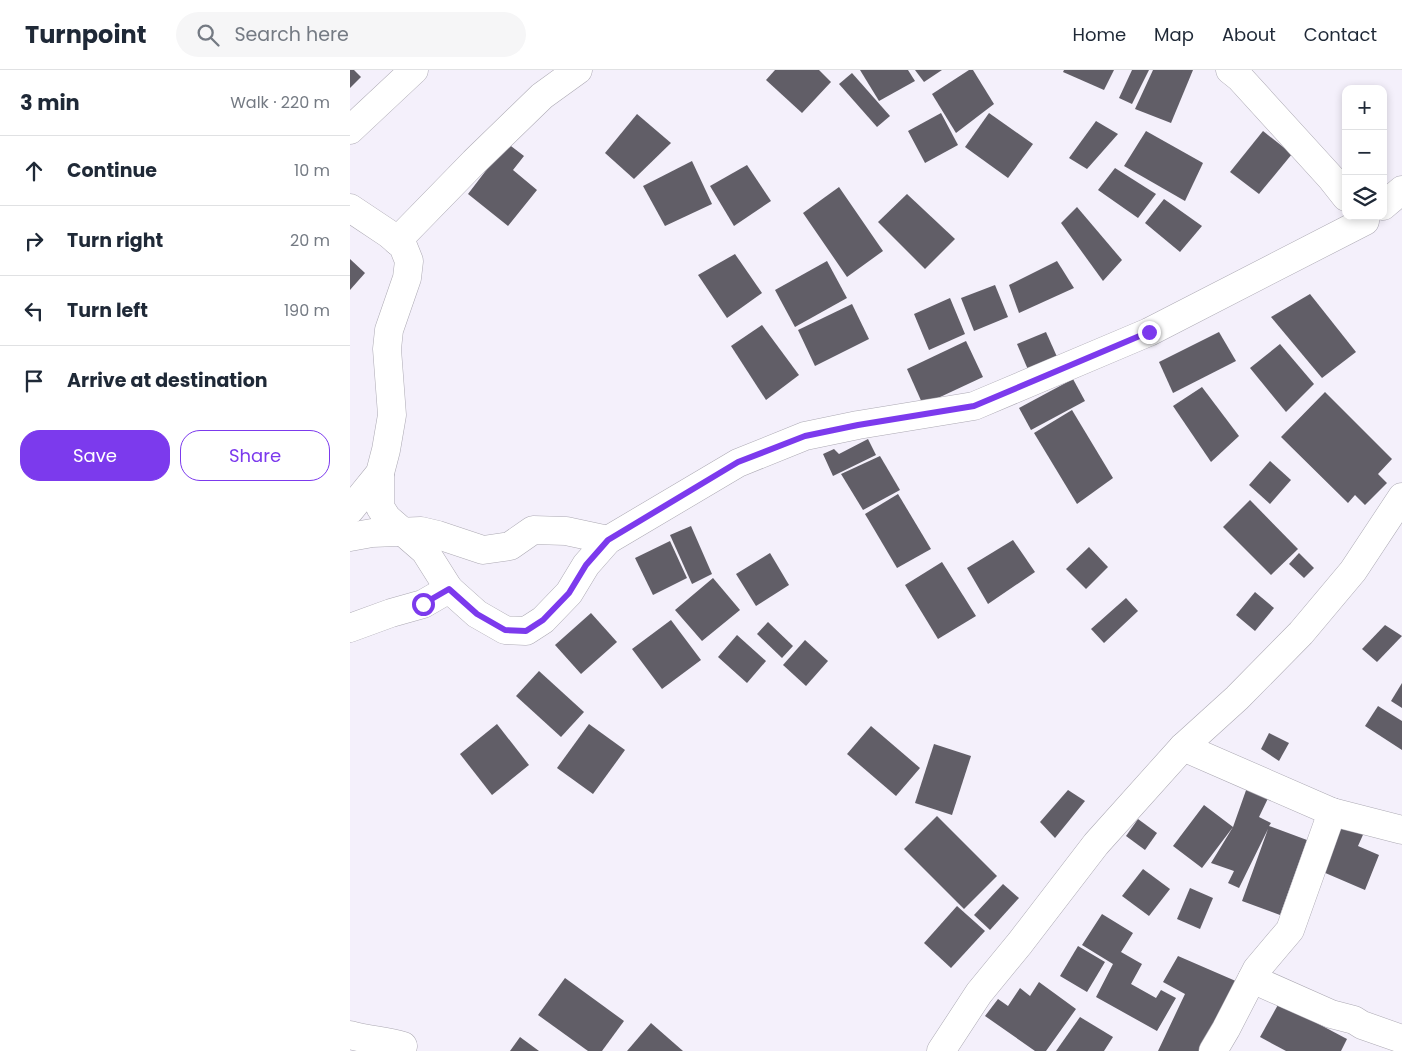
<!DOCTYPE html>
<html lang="en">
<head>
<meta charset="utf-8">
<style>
  :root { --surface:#fff; --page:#f6f6f7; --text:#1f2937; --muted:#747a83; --line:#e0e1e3; --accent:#7c3aed }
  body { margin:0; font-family:Poppins,sans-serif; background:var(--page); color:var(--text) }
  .controls { position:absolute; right:15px; top:15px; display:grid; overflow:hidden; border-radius:10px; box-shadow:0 2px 8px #0003 }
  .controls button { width:45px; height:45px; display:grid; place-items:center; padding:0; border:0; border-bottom:1px solid var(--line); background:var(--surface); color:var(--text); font:25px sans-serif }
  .stop { position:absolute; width:15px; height:15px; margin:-11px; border:4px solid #7c3aed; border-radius:50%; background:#fff }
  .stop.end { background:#7c3aed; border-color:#fff; box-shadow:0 1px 5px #0008 }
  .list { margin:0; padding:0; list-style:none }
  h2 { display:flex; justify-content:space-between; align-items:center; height:65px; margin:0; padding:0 20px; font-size:21px }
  h2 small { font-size:16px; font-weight:400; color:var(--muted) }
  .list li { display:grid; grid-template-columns:32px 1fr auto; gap:15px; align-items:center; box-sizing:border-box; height:70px; padding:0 20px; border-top:1px solid var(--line) }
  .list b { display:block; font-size:19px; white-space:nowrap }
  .list em { font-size:16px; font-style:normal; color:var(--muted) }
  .actions { display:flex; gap:10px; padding:15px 20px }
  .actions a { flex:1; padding:11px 0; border:1px solid var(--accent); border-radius:20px; text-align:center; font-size:18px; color:var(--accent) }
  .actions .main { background:var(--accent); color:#fff }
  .icon { flex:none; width:28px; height:28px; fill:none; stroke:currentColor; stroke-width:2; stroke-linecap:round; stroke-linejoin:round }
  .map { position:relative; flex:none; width:1052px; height:981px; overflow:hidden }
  header { display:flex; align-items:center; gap:30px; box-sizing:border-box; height:70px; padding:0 25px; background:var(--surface); border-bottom:1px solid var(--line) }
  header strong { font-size:24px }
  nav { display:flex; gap:28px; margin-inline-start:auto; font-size:18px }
  .search { width:350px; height:45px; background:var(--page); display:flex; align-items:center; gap:12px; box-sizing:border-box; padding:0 18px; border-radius:28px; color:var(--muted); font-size:19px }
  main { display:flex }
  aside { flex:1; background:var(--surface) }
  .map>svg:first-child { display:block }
</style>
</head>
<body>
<header>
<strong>Turnpoint</strong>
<div class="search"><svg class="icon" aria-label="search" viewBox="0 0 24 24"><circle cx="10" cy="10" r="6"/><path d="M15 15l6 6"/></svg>Search here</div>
<nav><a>Home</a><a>Map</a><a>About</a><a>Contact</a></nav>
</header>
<main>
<aside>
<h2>3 min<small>Walk · 220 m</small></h2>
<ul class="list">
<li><svg class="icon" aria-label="ahead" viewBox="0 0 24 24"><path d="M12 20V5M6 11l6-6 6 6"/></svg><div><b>Continue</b></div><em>10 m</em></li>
<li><svg class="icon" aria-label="right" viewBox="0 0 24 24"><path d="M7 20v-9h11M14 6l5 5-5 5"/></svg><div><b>Turn right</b></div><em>20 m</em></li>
<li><svg class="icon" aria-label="left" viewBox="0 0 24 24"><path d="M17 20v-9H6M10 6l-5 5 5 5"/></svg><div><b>Turn left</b></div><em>190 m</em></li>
<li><svg class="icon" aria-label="arrive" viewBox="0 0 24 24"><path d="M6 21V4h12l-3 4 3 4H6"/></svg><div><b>Arrive at destination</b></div></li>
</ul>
<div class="actions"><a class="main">Save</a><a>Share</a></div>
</aside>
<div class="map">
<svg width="1052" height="981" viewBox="0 0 1052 981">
  <rect width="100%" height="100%" fill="#f4f0fb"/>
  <!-- building -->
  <g fill="#615e67">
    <path d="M0 0H4L11 7 0 18Z"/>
    <path d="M425 0H469L481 12 452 43 416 10Z"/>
    <path d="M510 0H558L565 11 529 31Z"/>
    <path d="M565 0H592L574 12Z"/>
    <path d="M619 0H623L644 34 606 63 582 24Z"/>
    <path d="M714 0H764L754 20 713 2Z"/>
    <path d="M782 0H799L782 34 769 28Z"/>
    <path d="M803 0H843L821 53 785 39Z"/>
    <path d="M502 3 540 46 527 57 489 14Z"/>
    <path d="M591 43 608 75 575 93 558 61Z"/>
    <path d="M639 43 683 74 658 108 615 77Z"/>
    <path d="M287 44 321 73 284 109 255 83Z"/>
    <path d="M746 51 768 64 737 99 719 88Z"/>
    <path d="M796 61 853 93 835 131 774 96Z"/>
    <path d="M913 61 942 84 909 124 880 102Z"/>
    <path d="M157 73 174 86 163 100 187 120 158 156 118 124Z"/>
    <path d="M342 91 362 134 315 156 293 116Z"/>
    <path d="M397 95 421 131 384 156 360 116Z"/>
    <path d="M765 98 806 124 788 148 748 120Z"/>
    <path d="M489 117 533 181 497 207 453 143Z"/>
    <path d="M557 124 605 169 575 199 528 152Z"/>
    <path d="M814 129 852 156 830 182 795 153Z"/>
    <path d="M727 137 772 190 753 211 711 153Z"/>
    <path d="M385 184 412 223 377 248 348 205Z"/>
    <path d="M0 189 15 203 0 220Z"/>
    <path d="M477 191 497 228 445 257 425 220Z"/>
    <path d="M707 191 724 218 669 243 659 215Z"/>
    <path d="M645 215 658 247 624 261 611 228Z"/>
    <path d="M960 224 1006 282 972 308 921 247Z"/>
    <path d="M600 228 615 264 579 280 564 244Z"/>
    <path d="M502 234 519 269 465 296 448 260Z"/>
    <path d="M412 255 449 305 416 330 381 276Z"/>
    <path d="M696 262 708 289 679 302 667 274Z"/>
    <path d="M869 262 886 291 823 323 809 292Z"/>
    <path d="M616 271 633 307 573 335 557 299Z"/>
    <path d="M930 274 964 314 936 342 900 298Z"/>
    <path d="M723 309 735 331 681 360 669 338Z"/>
    <path d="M852 317 889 366 861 392 823 336Z"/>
    <path d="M975 322 1042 389 1028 404 1037 413 1015 435 1005 425 998 433 931 367Z"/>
    <path d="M722 340 763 408 727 434 684 363Z"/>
    <path d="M518 369 526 385 483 406 473 384 484 379 489 384Z"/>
    <path d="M530 386 550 420 513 440 491 404Z"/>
    <path d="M920 391 941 410 920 434 899 415Z"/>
    <path d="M548 424 581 479 547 498 515 444Z"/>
    <path d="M900 430 948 479 921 505 873 457Z"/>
    <path d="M341 456 362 504 342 514 320 465Z"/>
    <path d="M663 470 685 502 638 534 617 498Z"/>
    <path d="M320 471 337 508 303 525 285 488Z"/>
    <path d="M739 477 758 497 736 519 716 499Z"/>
    <path d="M420 483 439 515 406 536 386 504Z"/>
    <path d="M949 483 964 498 954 508 939 494Z"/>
    <path d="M592 492 626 546 588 569 555 515Z"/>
    <path d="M363 508 390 540 352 571 325 540Z"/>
    <path d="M905 522 924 538 905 561 886 545Z"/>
    <path d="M776 528 788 541 754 573 741 559Z"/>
    <path d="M241 543 267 572 231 604 205 575Z"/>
    <path d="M321 550 351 590 312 619 282 579Z"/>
    <path d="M418 552 443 576 432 588 407 564Z"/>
    <path d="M1035 555 1052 566 1027 592 1012 579Z"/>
    <path d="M387 565 416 591 397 613 368 587Z"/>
    <path d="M455 570 478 591 456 616 433 595Z"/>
    <path d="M189 601 234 642 211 667 166 626Z"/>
    <path d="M1052 613V638L1041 631Z"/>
    <path d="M1028 636 1052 651V680L1015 656Z"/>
    <path d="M147 654 179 695 142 725 110 684Z"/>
    <path d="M239 654 275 680 243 724 207 698Z"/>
    <path d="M521 656 570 698 546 726 497 684Z"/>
    <path d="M919 663 939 673 929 691 911 679Z"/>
    <path d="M584 674 621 686 602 745 565 733Z"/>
    <path d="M900 709 922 720 909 747 921 753 919 756 957 770 930 845 892 831 918 759 889 818 878 813 884 801 861 793 883 757 852 798 823 776 854 735 883 757Z"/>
    <path d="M718 720 735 731 705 768 690 752Z"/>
    <path d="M587 746 647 806 614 839 554 779Z"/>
    <path d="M788 749 807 763 795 780 776 766Z"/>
    <path d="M995 749 1016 758 1008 776 1029 785 1015 820 973 802Z"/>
    <path d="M793 799 820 819 799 846 772 826Z"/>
    <path d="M653 814 669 828 640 860 624 845Z"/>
    <path d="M840 818 863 828 850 859 827 849Z"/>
    <path d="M607 836 635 861 601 898 574 873Z"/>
    <path d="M752 844 783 863 771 882 792 894 781 914 806 928 811 920 826 928 807 961 746 927 763 894 732 875Z"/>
    <path d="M728 876 755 892 737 922 710 906Z"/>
    <path d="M828 886 888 912 854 981H808L835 924 813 912Z"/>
    <path d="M215 908 274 951 252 981H238L188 945Z"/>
    <path d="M689 912 726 939 696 981H685L635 946 648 929 658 936 670 918 680 926Z"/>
    <path d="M929 933 997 969 991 981H936L910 967Z"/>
    <path d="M730 947 763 967 754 981H706Z"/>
    <path d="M301 953 333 981H277Z"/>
    <path d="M170 967 189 981H160Z"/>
  </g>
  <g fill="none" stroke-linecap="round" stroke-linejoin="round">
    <defs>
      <g id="minor">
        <path d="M880 0 890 8 981 108 996 127"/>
        <path d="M0 60 64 0"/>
        <path d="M1033 136 1052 120"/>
        <path d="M0 138 39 164 53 176 59 191 57 208 39 260 37 279 42 345 36 380 30 403 0 440"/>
        <path d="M47 171 124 92 192 26 228 0"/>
        <path d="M30 403V437L37 448 75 481 99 519"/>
        <path d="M0 467 22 463 71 461 88 465 133 480 160 476 183 460 216 461 258 470"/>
        <path d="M0 558 41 543 73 534 99 519 127 544 155 560 176 561 193 550 219 523 236 495 258 470 388 393 455 366 508 355 624 336 799 262 1015 151"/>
        <path d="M833 677 982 742 1052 760"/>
        <path d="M902 909 981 944 1004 950 1012 955 1052 969"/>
        <path d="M0 965C18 970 36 971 53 976"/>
        <path d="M591 981 629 923 670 873 746 774 833 677 887 628 951 563 1003 501 1052 427"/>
        <path d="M863 981 876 959 907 899 940 860 982 742"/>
      </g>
    </defs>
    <!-- minor casing -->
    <use href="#minor" stroke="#aca9b3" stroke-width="29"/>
    <!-- minor -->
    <use href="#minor" stroke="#fff" stroke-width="28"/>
  </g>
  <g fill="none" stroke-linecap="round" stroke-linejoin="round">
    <!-- route -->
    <path stroke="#7c3aed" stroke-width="6" d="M73 534 99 519 127 544 155 560 176 561 193 550 219 523 236 495 258 470 388 392 455 366 508 355 624 336 799 262"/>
  </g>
</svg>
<div class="controls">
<button>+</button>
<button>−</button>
<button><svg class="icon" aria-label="layers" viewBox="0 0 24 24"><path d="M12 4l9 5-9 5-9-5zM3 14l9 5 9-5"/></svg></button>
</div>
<div class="stop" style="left:73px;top:534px"></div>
<div class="stop end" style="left:799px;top:262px"></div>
</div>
</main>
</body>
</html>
